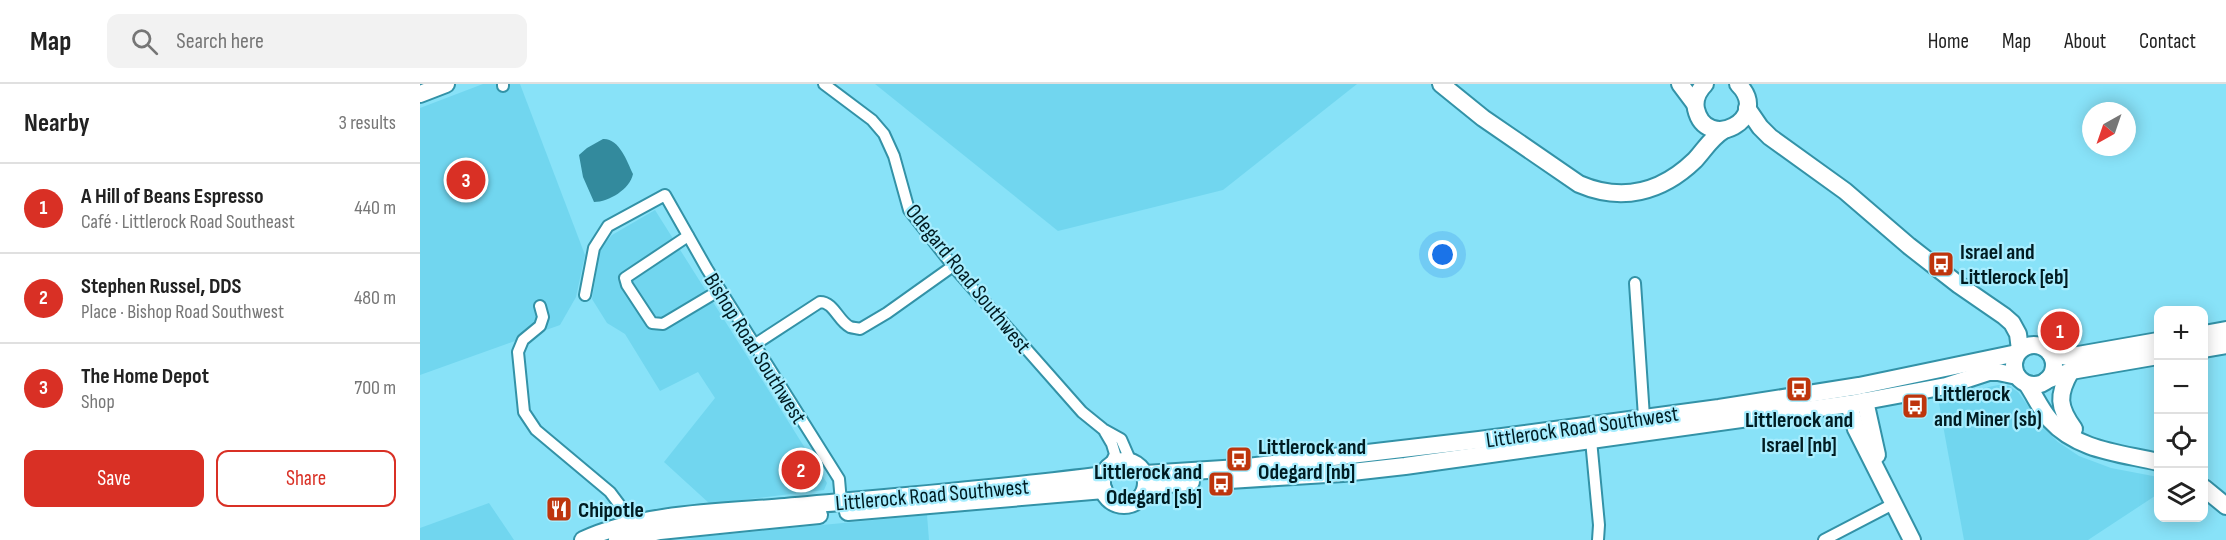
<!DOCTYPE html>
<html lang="en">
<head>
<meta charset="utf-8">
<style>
  :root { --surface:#fff; --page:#f2f2f2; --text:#222; --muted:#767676; --line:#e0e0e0; --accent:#d93025 }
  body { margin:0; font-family:"Sofia Sans Condensed",sans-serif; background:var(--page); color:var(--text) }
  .controls { position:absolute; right:18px; bottom:18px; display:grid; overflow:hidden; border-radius:12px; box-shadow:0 3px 15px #0003 }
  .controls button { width:54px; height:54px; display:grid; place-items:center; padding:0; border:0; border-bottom:2px solid var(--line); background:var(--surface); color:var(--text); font:30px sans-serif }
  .compass { position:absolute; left:1662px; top:18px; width:54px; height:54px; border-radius:50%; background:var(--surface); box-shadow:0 3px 15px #0003; rotate:220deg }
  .you { position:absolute; left:1023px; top:171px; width:21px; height:21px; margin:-15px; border:4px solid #fff; border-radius:50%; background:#1a73e8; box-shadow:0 0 0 9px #1a73e833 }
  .badge { display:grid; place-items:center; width:39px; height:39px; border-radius:50%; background:var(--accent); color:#fff; font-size:20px; font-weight:700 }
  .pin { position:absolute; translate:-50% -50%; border:3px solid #fff; box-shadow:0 2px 6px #0006 }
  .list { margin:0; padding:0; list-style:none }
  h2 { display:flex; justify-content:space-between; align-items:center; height:78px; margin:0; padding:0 24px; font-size:26px }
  h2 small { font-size:20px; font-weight:400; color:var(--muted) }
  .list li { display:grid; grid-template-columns:39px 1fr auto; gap:18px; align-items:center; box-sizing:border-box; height:90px; padding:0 24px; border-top:2px solid var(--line) }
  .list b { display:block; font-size:22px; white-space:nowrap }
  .list p { margin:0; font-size:20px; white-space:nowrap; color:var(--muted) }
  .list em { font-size:20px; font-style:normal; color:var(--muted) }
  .actions { display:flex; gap:12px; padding:18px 24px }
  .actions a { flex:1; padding:14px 0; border:2px solid var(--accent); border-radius:12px; text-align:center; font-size:21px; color:var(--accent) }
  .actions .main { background:var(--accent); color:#fff }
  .icon { flex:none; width:33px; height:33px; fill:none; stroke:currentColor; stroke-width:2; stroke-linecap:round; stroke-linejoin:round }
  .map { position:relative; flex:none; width:1806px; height:456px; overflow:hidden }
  header { display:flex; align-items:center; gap:36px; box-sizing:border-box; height:84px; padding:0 30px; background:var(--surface); border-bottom:2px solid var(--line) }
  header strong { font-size:28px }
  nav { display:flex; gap:33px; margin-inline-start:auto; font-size:21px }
  .search { width:420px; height:54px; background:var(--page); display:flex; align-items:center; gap:15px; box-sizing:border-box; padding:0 21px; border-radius:12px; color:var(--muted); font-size:22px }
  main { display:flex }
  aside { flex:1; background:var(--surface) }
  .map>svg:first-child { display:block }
</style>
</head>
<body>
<header>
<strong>Map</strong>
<div class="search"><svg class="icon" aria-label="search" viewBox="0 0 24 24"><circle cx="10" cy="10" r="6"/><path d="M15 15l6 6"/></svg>Search here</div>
<nav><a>Home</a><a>Map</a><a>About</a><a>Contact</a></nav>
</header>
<main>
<aside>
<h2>Nearby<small>3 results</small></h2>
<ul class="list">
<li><span class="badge">1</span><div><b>A Hill of Beans Espresso</b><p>Café · Littlerock Road Southeast</p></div><em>440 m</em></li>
<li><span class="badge">2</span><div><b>Stephen Russel, DDS</b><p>Place · Bishop Road Southwest</p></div><em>480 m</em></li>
<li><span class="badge">3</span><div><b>The Home Depot</b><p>Shop</p></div><em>700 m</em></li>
</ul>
<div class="actions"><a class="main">Save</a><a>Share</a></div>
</aside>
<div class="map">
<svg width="1806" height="456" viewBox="0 0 1806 456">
  <rect width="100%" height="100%" fill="#88e2f8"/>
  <!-- built -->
  <g fill="#71d6ef">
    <path d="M63 0H100L165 171 156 213 140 241 0 291V24Z"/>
    <path d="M455 0H937L803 106 638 147Z"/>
    <path d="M235 126 407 399 404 406 290 420 244 378 295 314 278 288 240 307 205 250 187 239 172 215 180 165 192 151Z"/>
    <path d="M1578 301 1589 302 1598 308 1624 344 1638 358 1659 372 1691 384 1738 393V410L1668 456H1544L1518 314Z"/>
    <path d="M69 419 94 456H0V444Z"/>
    <path d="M507 431 509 456H263L278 453Z"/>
  </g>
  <!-- water -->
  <path fill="#338a9d" d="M183 55C199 54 207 77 213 90 210 105 189 118 174 118L163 93 159 71 167 64Z"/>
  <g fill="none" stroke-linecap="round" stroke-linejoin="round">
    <defs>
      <g id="street">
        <path d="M83 0V2"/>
        <path d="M404 0 452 36 464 50 474 72 489 126 533 182 662 328 683 345 701 355 711 378"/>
        <path d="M268 152 205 194 207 201 232 239 243 240 300 206"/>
        <path d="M1215 199 1224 333"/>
        <path d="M165 211 174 164 188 142 245 111 287 185 419 395 421 418"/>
        <path d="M120 222 123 233 120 242 103 256 98 268 104 328 116 346 190 408 199 420 205 441"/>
        <path d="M334 261 400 218C414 218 418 237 430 243 433 244 437 244 440 245L467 229 533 182"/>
        <path d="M685 348 692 360 695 370 689 383"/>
        <path d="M1171 356 1179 441 1178 456"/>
        <path d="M1404 456 1475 419"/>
      </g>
      <g id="secondary">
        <path d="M1021 0 1063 34 1159 100C1201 118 1241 109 1275 76 1285 65 1291 54 1304 46"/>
        <path d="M1260 0 1275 20"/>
        <path d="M1285 0C1278 7 1274 15 1276 25 1286 69 1353 35 1318 0"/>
        <path d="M0 10 26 0"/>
        <path d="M1327 24 1340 43 1350 53 1425 107 1489 162 1539 201 1584 232 1592 239 1598 250 1600 266"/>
        <path d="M1784 250 1806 246"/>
        <circle cx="1614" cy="281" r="20"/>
        <path d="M1784 265 1806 261"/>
        <path d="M1630 269 1647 273 1738 257"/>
        <path d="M1651 287C1637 311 1638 323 1654 345"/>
        <path d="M1627 296 1651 287 1738 272"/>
        <path d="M1607 300C1615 312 1621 326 1630 336 1658 367 1701 369 1738 378"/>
        <path d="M1445 317 1457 371"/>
        <path d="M1429 320 1436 345 1492 456"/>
        <circle cx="704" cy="399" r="22"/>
        <path d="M725 390 819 384 1059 356 1299 324 1439 302 1597 269"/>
        <path d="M809 396 923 389 985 382 1429 320 1526 302 1569 288H1578L1597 292"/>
        <path d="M726 402 771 398"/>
        <path d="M1784 404 1806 422"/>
        <path d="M428 428 684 406"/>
        <path d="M163 456C220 429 303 428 365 423 472 413 578 405 684 391"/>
        <path d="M197 456 240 447 399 431"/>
      </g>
    </defs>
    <!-- street casing -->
    <use href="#street" stroke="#3392a7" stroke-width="14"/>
    <!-- secondary casing -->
    <use href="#secondary" stroke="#3392a7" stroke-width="20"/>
    <!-- street -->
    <use href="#street" stroke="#fff" stroke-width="10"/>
    <!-- secondary -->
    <use href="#secondary" stroke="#fff" stroke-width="16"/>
  </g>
  <!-- icons -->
  <defs>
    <symbol id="bus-square" viewBox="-11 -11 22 22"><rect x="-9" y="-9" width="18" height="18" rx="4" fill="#be350d" stroke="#a7edfe"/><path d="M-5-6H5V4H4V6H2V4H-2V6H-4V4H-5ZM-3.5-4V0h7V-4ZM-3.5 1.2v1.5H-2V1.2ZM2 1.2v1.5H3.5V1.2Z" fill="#fff"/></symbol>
    <symbol id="restaurant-square" viewBox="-11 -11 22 22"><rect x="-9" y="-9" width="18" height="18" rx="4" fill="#be350d" stroke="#a7edfe"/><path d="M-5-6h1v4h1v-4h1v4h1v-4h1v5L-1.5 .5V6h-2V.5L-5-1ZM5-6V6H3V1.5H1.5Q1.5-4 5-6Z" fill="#fff"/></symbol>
  </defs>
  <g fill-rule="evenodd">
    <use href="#bus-square" x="1506" y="165" width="30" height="30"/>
    <use href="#bus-square" x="1364" y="290" width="30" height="30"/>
    <use href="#bus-square" x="1480" y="307" width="30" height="30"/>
    <use href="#bus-square" x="804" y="360" width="30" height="30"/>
    <use href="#bus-square" x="786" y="385" width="30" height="30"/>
    <use href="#restaurant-square" x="124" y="410" width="30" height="30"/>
  </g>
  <g text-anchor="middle" stroke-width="4.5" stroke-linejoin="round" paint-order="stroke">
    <!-- poi labels -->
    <g font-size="22" font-weight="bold" fill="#001c22" stroke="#a7edfe" text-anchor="start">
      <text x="1540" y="175">Israel and<tspan x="1540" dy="25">Littlerock [eb]</tspan></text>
      <text x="1514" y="317">Littlerock<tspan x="1514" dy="25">and Miner (sb)</tspan></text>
      <text x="1379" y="343" text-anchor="middle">Littlerock and<tspan x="1379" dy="25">Israel [nb]</tspan></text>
      <text x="838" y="370">Littlerock and<tspan x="838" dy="25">Odegard [nb]</tspan></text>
      <text x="782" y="395" text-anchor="end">Littlerock and<tspan x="782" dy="25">Odegard [sb]</tspan></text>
      <text x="158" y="433">Chipotle</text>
    </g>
    <!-- street labels -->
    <g font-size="22" fill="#001c22" stroke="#a7edfe">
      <text transform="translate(549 194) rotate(51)" y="8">Odegard Road Southwest</text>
      <text transform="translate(336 264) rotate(58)" y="8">Bishop Road Southwest</text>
      <text transform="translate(1162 342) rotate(-8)" y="8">Littlerock Road Southwest</text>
      <text transform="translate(512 410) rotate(-5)" y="8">Littlerock Road Southwest</text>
    </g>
  </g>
</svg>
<div class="controls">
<button>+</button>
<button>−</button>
<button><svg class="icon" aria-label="locate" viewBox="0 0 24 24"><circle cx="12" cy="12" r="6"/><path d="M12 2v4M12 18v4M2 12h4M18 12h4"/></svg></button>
<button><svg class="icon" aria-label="layers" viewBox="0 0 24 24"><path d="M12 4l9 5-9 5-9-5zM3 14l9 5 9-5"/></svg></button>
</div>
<svg class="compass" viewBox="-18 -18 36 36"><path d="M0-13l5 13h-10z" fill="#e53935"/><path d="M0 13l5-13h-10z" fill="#767676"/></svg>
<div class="you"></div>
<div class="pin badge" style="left:1640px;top:247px">1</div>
<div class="pin badge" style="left:381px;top:386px">2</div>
<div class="pin badge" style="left:46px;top:96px">3</div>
</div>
</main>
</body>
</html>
